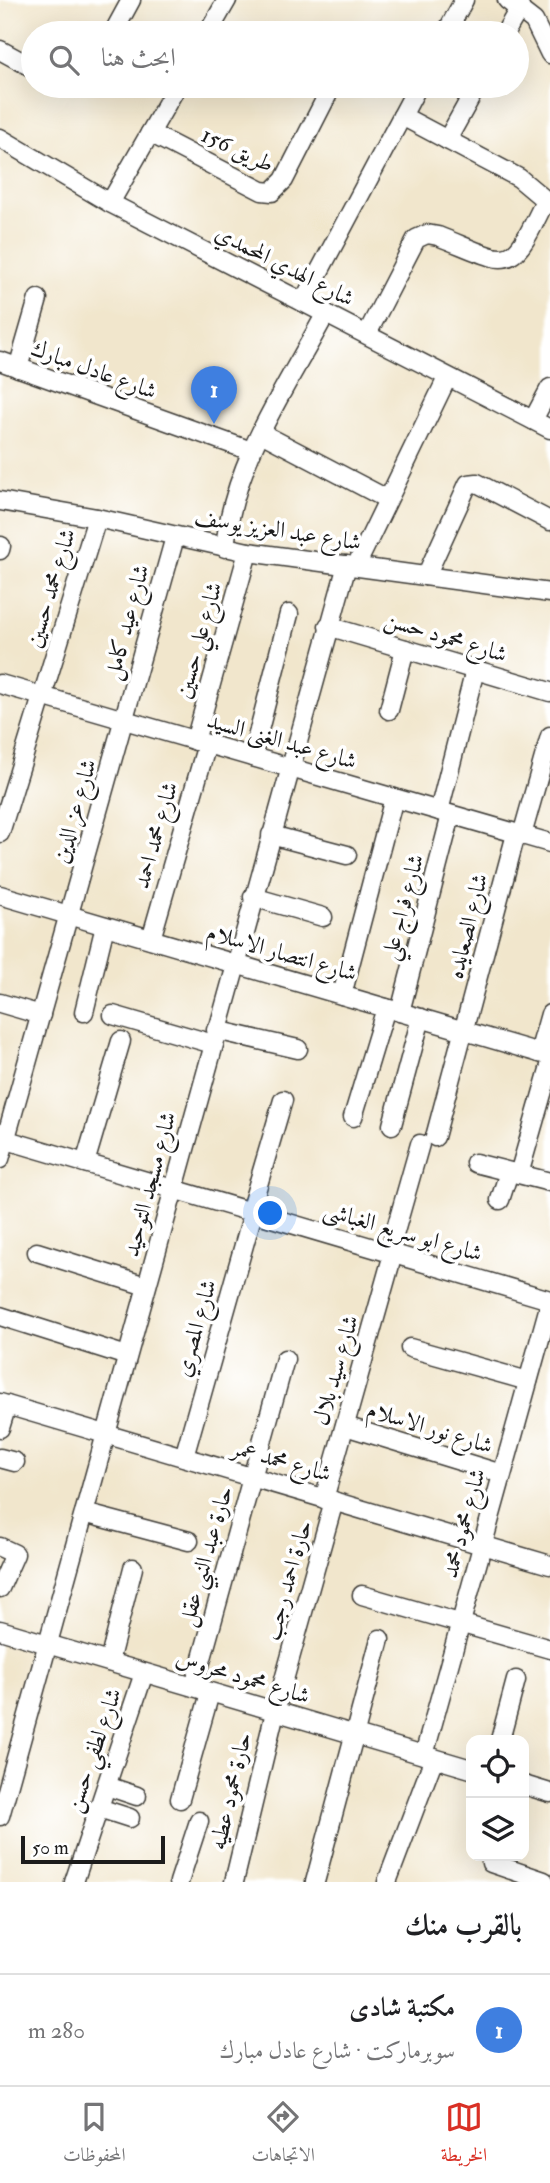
<!DOCTYPE html>
<html lang="ar">
<head>
<meta charset="utf-8">
<style>
  :root { --surface:#fff; --page:#f2f2f2; --text:#202124; --muted:#757577; --line:#e0e0e0; --accent:#d93025 }
  body { margin:0; font-family:"IM FELL Double Pica",Amiri,serif; background:var(--page); color:var(--text); direction:rtl }
  .controls { position:absolute; right:21px; bottom:21px; display:grid; overflow:hidden; border-radius:14px; box-shadow:0 7px 28px #0002 }
  .controls button { width:63px; height:63px; display:grid; place-items:center; padding:0; border:0; border-bottom:2px solid var(--line); background:var(--surface); color:var(--text); font:35px sans-serif }
  .scale { position:absolute; left:21px; bottom:18px; width:144px; box-sizing:border-box; padding-left:7px; border:4px solid #1c1c1c; border-top:0; font-size:19px; line-height:24px; white-space:nowrap; color:#1c1c1c; -webkit-text-stroke:5px #fff; paint-order:stroke }
  .you { position:absolute; left:271px; top:1214px; width:24px; height:24px; margin:-18px; border:5px solid #fff; border-radius:50%; background:#1a73e8; box-shadow:0 0 0 10px #1a73e833 }
  .badge { display:grid; place-items:center; width:46px; height:46px; border-radius:50%; background:var(--accent); color:#fff; font-size:23px; font-weight:700 }
  .pin { position:absolute; translate:-50% -58px; filter:drop-shadow(0 2px 4px #0008) }
  .pin::after { content:''; position:absolute; top:37px; width:24px; height:21px; background:inherit; clip-path:polygon(0 0,100% 0,50% 100%) }
  .list { margin:0; padding:0; list-style:none }
  h2 { display:flex; justify-content:space-between; align-items:center; height:91px; margin:0; padding:0 28px; font-size:30px }
  h2 small { font-size:23px; font-weight:400; color:var(--muted) }
  .list li { display:grid; grid-template-columns:46px 1fr auto; gap:21px; align-items:center; box-sizing:border-box; height:112px; padding:0 28px; border-top:2px solid var(--line) }
  .list b { display:block; font-size:26px; white-space:nowrap }
  .list p { margin:0; font-size:23px; white-space:nowrap; color:var(--muted) }
  .list em { font-size:23px; font-style:normal; color:var(--muted) }
  .icon { flex:none; width:38px; height:38px; fill:none; stroke:currentColor; stroke-width:2; stroke-linecap:round; stroke-linejoin:round }
  .map { position:relative; flex:none; width:550px; height:1882px; overflow:hidden; direction:ltr }
  .search { position:absolute; background:var(--surface); box-shadow:0 7px 28px #0002; left:21px; right:21px; top:21px; height:77px; display:flex; align-items:center; gap:18px; box-sizing:border-box; padding:0 24px; border-radius:38px; color:var(--muted); font-size:26px }
  .sheet { height:203px; background:var(--surface) }
  nav { display:flex; justify-content:space-around; align-items:center; box-sizing:border-box; height:98px; border-top:2px solid var(--line); background:var(--surface); font-size:19px; color:var(--muted) }
  nav a { display:grid; justify-items:center; gap:4px }
  nav .on { color:var(--accent) }
  .map>svg:first-child { display:block }
</style>
</head>
<body>
<div class="map">
<svg width="550" height="1882" viewBox="0 0 550 1882">
  <rect width="100%" height="100%" fill="#fff"/>
  <filter id="ink" filterUnits="userSpaceOnUse"><feTurbulence type="fractalNoise" baseFrequency=".0143" numOctaves="2"/><feDisplacementMap in="SourceGraphic" scale="14" xChannelSelector="R" yChannelSelector="G"/><feConvolveMatrix kernelMatrix="1 2 1 2 8 2 1 2 1" color-interpolation-filters="sRGB"/></filter>
  <filter id="wash" filterUnits="userSpaceOnUse"><feTurbulence type="fractalNoise" baseFrequency=".00686" numOctaves="4" result="noise"/><feDisplacementMap in="SourceGraphic" scale="28" xChannelSelector="R" yChannelSelector="G"/><feGaussianBlur stdDeviation="1.57" result="paint"/><feColorMatrix in="noise" values="0 0 0 0 0 0 0 0 0 0 0 0 0 0 0 0 0 1.4 0 .05"/><feComposite in="paint" operator="in"/></filter>
  <g filter="url(#wash)">
    <rect width="100%" height="100%" fill="#f1e6cc"/>
  </g>
  <g filter="url(#ink)">
    <g fill="none" stroke-linecap="round" stroke-linejoin="round">
      <defs>
        <g id="minor">
          <path d="M507 0 534 21 550 54"/>
          <path d="M113 33 131 0"/>
          <path d="M208 33 227 0"/>
          <path d="M446 33 464 0"/>
          <path d="M505 33 520 7"/>
          <path d="M0 50 33 68"/>
          <path d="M73 86H78"/>
          <path d="M402 116 519 178 550 204"/>
          <path d="M150 133 262 191 272 192 284 180 332 86"/>
          <path d="M0 138 110 203 550 429"/>
          <path d="M447 140 477 86"/>
          <path d="M110 203 177 86"/>
          <path d="M303 302 418 86"/>
          <path d="M367 334 416 239 427 234 438 236C512 265 509 276 545 201"/>
          <path d="M0 361 251 451"/>
          <path d="M18 368 38 299"/>
          <path d="M533 420 550 388"/>
          <path d="M261 433 387 499"/>
          <path d="M0 501 97 518 248 552 550 593"/>
          <path d="M225 548C233 462 286 388 326 313"/>
          <path d="M0 550 1 546"/>
          <path d="M356 566 447 378"/>
          <path d="M426 576 468 484 477 483 550 521"/>
          <path d="M328 626 550 692"/>
          <path d="M0 684 550 843"/>
          <path d="M389 710 405 649"/>
          <path d="M195 741 248 552"/>
          <path d="M252 757 289 614"/>
          <path d="M439 811 475 670"/>
          <path d="M0 833 97 518"/>
          <path d="M271 835 347 855"/>
          <path d="M522 835 550 736"/>
          <path d="M0 895 550 1056"/>
          <path d="M253 897 323 917"/>
          <path d="M151 939 207 744"/>
          <path d="M342 995 394 798"/>
          <path d="M0 1003 41 1015"/>
          <path d="M84 1012 105 926"/>
          <path d="M400 1012 451 815"/>
          <path d="M113 1015 213 1044"/>
          <path d="M216 1030 298 1049"/>
          <path d="M539 1053 550 1014"/>
          <path d="M353 1117 386 1008"/>
          <path d="M392 1125 421 1018"/>
          <path d="M435 1137 516 834"/>
          <path d="M0 1138 550 1300"/>
          <path d="M0 1159 175 537"/>
          <path d="M85 1163 121 1041"/>
          <path d="M475 1163 550 1182"/>
          <path d="M519 1174 550 1066"/>
          <path d="M500 1200 509 1172"/>
          <path d="M250 1212 283 1100"/>
          <path d="M37 1252 146 1286"/>
          <path d="M389 1253 420 1144"/>
          <path d="M0 1316 127 1356"/>
          <path d="M410 1348 528 1381"/>
          <path d="M0 1403 550 1565"/>
          <path d="M345 1426 502 1474"/>
          <path d="M0 1428 7 1405"/>
          <path d="M184 1457 253 1213"/>
          <path d="M0 1458 15 1462"/>
          <path d="M324 1499 393 1254"/>
          <path d="M84 1513 189 1541"/>
          <path d="M0 1547 15 1554 0 1588"/>
          <path d="M362 1595 550 1649"/>
          <path d="M0 1630 471 1769"/>
          <path d="M109 1662 133 1568"/>
          <path d="M194 1687 285 1359"/>
          <path d="M500 1740 516 1680"/>
          <path d="M424 1755 550 1303"/>
          <path d="M524 1785 550 1793"/>
          <path d="M107 1786 137 1796"/>
          <path d="M180 1799 210 1693"/>
          <path d="M99 1808 130 1818"/>
          <path d="M0 1816 347 565"/>
          <path d="M491 1863 544 1881"/>
          <path d="M74 1882 144 1673"/>
          <path d="M179 1882 199 1821"/>
          <path d="M234 1882 275 1712 334 1501"/>
          <path d="M315 1882 380 1639"/>
          <path d="M387 1882 434 1758"/>
        </g>
      </defs>
      <!-- minor casing -->
      <use href="#minor" stroke="#3c3a36" stroke-width="21"/>
      <!-- minor -->
      <use href="#minor" stroke="#fff" stroke-width="18"/>
    </g>
  </g>
  <g text-anchor="middle" stroke-width="7" stroke-linejoin="round" paint-order="stroke">
    <!-- street labels -->
    <g font-size="23" fill="#1c1c1c" stroke="#fff">
      <text transform="translate(238 149) rotate(25)" y="8">طريق 156</text>
      <text transform="translate(285 265) rotate(27)" y="8">شارع الهدي المحمدي</text>
      <text transform="translate(94 369) rotate(20)" y="8">شارع عادل مبارك</text>
      <text transform="translate(278 529) rotate(9)" y="8">شارع عبد العزيز يوسف</text>
      <text transform="translate(50 588) rotate(-73)" y="8">شارع محمد حسين</text>
      <text transform="translate(126 622) rotate(-75)" y="8">شارع عيد كامل</text>
      <text transform="translate(446 636) rotate(17)" y="8">شارع محمود حسن</text>
      <text transform="translate(198 640) rotate(-74)" y="8">شارع علي حسين</text>
      <text transform="translate(282 740) rotate(16)" y="8">شارع عبد الغنى السيد</text>
      <text transform="translate(74 811) rotate(-74)" y="8">شارع عز الدين</text>
      <text transform="translate(155 835) rotate(-74)" y="8">شارع محمد احمد</text>
      <text transform="translate(402 907) rotate(-75)" y="8">شارع فراج علي</text>
      <text transform="translate(467 926) rotate(-76)" y="8">شارع الصعايده</text>
      <text transform="translate(282 952) rotate(16)" y="8">شارع انتصار الاسلام</text>
      <text transform="translate(149 1184) rotate(-75)" y="8">شارع مسجد التوحيد</text>
      <text transform="translate(403 1231) rotate(16)" y="8">شارع ابو سريع الغباشى</text>
      <text transform="translate(195 1328) rotate(-74)" y="8">شارع المصري</text>
      <text transform="translate(335 1370) rotate(-74)" y="8">شارع سيد بلال</text>
      <text transform="translate(430 1427) rotate(17)" y="8">شارع نور الاسلام</text>
      <text transform="translate(282 1460) rotate(16)" y="8">شارع محمد عمر</text>
      <text transform="translate(463 1523) rotate(-75)" y="8">شارع محمود محمد</text>
      <text transform="translate(205 1556) rotate(-74)" y="8">حارة عبد النبي عقل</text>
      <text transform="translate(287 1580) rotate(-74)" y="8">حارة احمد رجب</text>
      <text transform="translate(243 1676) rotate(17)" y="8">شارع محمود محروس</text>
      <text transform="translate(93 1750) rotate(-71)" y="8">شارع لطفي حسن</text>
      <text transform="translate(230 1791) rotate(-77)" y="8">حارة محمود عطيه</text>
    </g>
  </g>
</svg>
<div class="controls">
<button><svg class="icon" aria-label="locate" viewBox="0 0 24 24"><circle cx="12" cy="12" r="6"/><path d="M12 2v4M12 18v4M2 12h4M18 12h4"/></svg></button>
<button><svg class="icon" aria-label="layers" viewBox="0 0 24 24"><path d="M12 4l9 5-9 5-9-5zM3 14l9 5 9-5"/></svg></button>
</div>
<div class="scale">50 m</div>
<div class="you"></div>
<div class="pin badge" style="left:214px;top:424px;background:#3f7fe0">1</div>
<div class="search"><svg class="icon" aria-label="search" viewBox="0 0 24 24"><circle cx="10" cy="10" r="6"/><path d="M15 15l6 6"/></svg>ابحث هنا</div>
</div>
<section class="sheet">
<h2>بالقرب منك<small></small></h2>
<ul class="list">
<li><span class="badge" style="background:#3f7fe0">1</span><div><b>مكتبة شادى</b><p>سوبرماركت · شارع عادل مبارك</p></div><em>280 m</em></li>
</ul>
</section>
<nav>
<a class="on"><svg class="icon" aria-label="map" viewBox="0 0 24 24"><path d="M3 6l6-2 6 2 6-2v14l-6 2-6-2-6 2zM9 4v14M15 6v14"/></svg>الخريطة</a>
<a><svg class="icon" aria-label="directions" viewBox="0 0 24 24"><path d="M12 3l9 9-9 9-9-9zM9 14v-3h6M13 9l2 2-2 2"/></svg>الاتجاهات</a>
<a><svg class="icon" aria-label="saved" viewBox="0 0 24 24"><path d="M7 4h10v16l-5-4-5 4z"/></svg>المحفوظات</a>
</nav>
</body>
</html>
